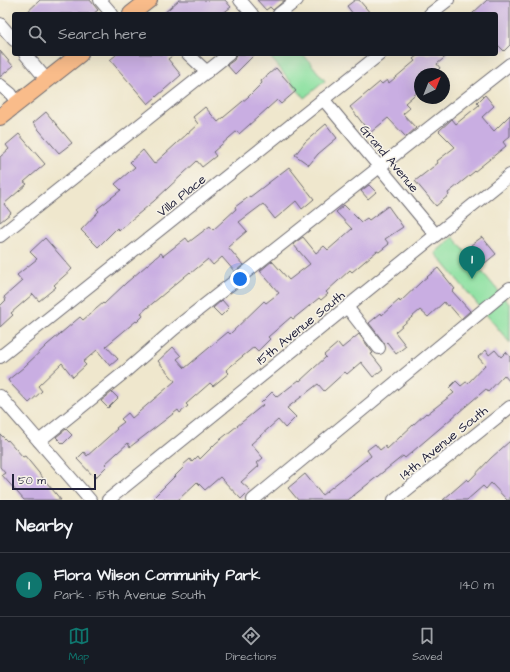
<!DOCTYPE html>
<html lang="en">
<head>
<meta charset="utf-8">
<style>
  :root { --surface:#171b24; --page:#20242c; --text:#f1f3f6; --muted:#9ea1a6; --line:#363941; --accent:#0f766e }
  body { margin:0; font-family:"Architects Daughter",sans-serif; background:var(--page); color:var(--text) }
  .compass { position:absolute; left:414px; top:68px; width:36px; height:36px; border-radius:50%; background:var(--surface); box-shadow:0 4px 16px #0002; rotate:43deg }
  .scale { position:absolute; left:12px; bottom:10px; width:84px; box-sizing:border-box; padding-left:4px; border:2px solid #22223b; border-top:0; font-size:11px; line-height:14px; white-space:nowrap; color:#22223b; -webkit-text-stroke:3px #f7f3e8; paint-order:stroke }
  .you { position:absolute; left:240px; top:279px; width:14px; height:14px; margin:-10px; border:3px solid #fff; border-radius:50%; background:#1a73e8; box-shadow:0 0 0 6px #1a73e833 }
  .badge { display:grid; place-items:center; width:26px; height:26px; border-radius:50%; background:var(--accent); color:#fff; font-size:13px; font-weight:700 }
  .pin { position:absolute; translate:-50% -33px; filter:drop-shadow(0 1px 2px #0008) }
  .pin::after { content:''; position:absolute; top:21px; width:14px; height:12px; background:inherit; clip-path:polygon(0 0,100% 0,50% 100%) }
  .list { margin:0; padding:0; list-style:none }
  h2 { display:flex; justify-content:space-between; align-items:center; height:52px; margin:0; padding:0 16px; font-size:17px }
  h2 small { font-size:13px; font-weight:400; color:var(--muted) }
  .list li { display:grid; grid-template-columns:26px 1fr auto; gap:12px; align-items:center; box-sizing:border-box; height:64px; padding:0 16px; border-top:1px solid var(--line) }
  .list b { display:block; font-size:15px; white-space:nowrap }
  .list p { margin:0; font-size:13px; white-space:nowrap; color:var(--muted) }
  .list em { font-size:13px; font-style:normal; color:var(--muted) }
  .icon { flex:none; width:22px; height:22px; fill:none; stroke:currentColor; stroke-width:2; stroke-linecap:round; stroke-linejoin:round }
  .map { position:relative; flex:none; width:510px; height:500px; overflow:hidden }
  .search { position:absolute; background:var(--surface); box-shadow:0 4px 16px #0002; left:12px; right:12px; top:12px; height:44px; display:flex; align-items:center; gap:10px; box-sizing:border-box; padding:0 14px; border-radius:4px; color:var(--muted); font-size:15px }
  .sheet { height:116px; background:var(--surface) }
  nav { display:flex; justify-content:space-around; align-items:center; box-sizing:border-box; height:56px; border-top:1px solid var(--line); background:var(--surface); font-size:11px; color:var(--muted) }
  nav a { display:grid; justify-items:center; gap:2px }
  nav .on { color:var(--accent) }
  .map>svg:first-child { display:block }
</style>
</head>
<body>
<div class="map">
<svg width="510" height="500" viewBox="0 0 510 500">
  <rect width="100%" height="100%" fill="#f7f3e8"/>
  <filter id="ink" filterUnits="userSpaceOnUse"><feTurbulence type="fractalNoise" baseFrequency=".025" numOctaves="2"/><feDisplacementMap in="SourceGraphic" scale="8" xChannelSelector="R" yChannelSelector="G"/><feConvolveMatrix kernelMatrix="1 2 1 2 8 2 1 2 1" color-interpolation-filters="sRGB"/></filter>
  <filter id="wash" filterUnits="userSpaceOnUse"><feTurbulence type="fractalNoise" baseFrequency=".012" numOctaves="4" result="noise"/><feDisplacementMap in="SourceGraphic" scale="16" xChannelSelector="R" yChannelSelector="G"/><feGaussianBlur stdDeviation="0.9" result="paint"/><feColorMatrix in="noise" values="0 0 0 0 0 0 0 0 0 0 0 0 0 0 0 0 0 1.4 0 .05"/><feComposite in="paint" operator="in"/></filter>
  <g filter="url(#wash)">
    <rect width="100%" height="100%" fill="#efe7cd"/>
    <!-- green -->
    <g fill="#8ee1a2" stroke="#58826e">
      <path d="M268 54H303L325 81 304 98Z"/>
      <path d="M453 237 510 305V343L435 253Z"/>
    </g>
    <g id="blocks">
      <!-- building -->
      <g fill="#c9aee2">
        <path d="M40 0H90L98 10 93 14H25Z"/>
        <path d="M179 0H225L231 7 222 14H163Z"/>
        <path d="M257 0H285L273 10 270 7 266 10Z"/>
        <path d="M355 0H359L371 14H353L347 6Z"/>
        <path d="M487 0H510V45L504 51 496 43V14H472Z"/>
        <path d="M0 51 13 66 0 77Z"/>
        <path d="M117 54H175L168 59 181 75 148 104 110 60Z"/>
        <path d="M236 54H255L235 74 227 65 234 60Z"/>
        <path d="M419 54H449L437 64 440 68 434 74H420V90L405 103 410 108 403 114 416 128 406 137 388 118 370 133 350 107 380 82 382 84 387 80 389 83 415 61 413 59Z"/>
        <path d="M276 68 296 91 281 104 277 100 239 134 237 131 213 152 216 156 202 167 197 161 154 201 119 230 117 228 98 247 81 230 99 211 97 209 121 190 115 184 135 167 130 162 143 150 154 164 198 124 193 117 205 107 218 122 248 97 262 83 261 81Z"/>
        <path d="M485 95 494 106 482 117 494 131 510 115V136L503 142 506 146 448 193 449 195 436 206 415 181 438 163 437 161 455 147 439 131 452 119 456 124 479 105 477 103Z"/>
        <path d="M46 112 72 143 59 153 33 123Z"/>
        <path d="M326 124 337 138 318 154 309 165 295 155 305 142Z"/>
        <path d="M19 134 45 164 24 182 27 184 4 204 11 213 0 222V157L9 149 6 145Z"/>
        <path d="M289 167 314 199 302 209 296 201 275 219 263 204 239 222 247 231 228 247 243 265 235 272 222 257 213 265 208 259 191 273 190 272 141 313 143 316 137 322 136 321 106 346 118 359 110 366 97 350 83 362 86 365 73 377 62 363 38 386 42 391 29 403 10 383 8 380 24 367 47 345 80 317 83 320 103 303 104 304 126 283 161 253 163 256 186 238 189 242 210 226 213 230 236 209 235 207 250 196V197Z"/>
        <path d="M369 185 376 192 368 199 361 191Z"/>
        <path d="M344 205 361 222 367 218 369 220 388 206 403 227 385 239 389 244 379 252 377 251 352 272 350 270 326 292 328 294 321 300 319 298 293 319 291 317 268 337 270 339 258 351 254 347 226 370 229 373 213 386 210 383 186 404 188 406 180 413 178 410 130 447 128 443 105 464 107 466 95 478 77 459 84 452 87 456 117 429 116 428 124 422 121 419 128 413 132 418 175 381 158 361 173 347 181 356 177 359 185 368 228 332 230 334 264 301 266 303 279 293 260 271 272 261 289 280 310 264 293 244 303 237 316 253 324 246 328 250 352 229 336 212Z"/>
        <path d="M482 237 496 254 485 263 471 245Z"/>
        <path d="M45 238 72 269 54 285 56 287 39 301 33 294 11 313 13 315 0 327V306L6 300 4 297 22 281 17 275 37 259 30 252Z"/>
        <path d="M438 268 455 289 452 291 470 311 461 319 449 305 447 306 444 302 428 317 420 310 395 332 406 346 396 354 387 342 385 344 369 323 381 313 382 315 399 300 400 302 422 281Z"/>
        <path d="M222 300 229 308 221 316 213 308Z"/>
        <path d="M359 334 373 353 371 354 383 369 373 377 361 362 347 374 345 372 324 391 318 384 287 408 296 417 285 428 278 420 251 444 263 458 257 463 259 466 241 482 250 490 241 499 220 477 205 490 197 482 178 500H151L184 467 183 465 190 459 192 462 198 456 200 459 216 443 263 405 261 403 272 392 277 397 299 380 300 381 326 357 324 355 338 343 342 348Z"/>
        <path d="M486 350 489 355 495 350 501 357 506 352 510 357V382L504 375 488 392 486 389 405 458 403 456 348 500H298L288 488 305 474 322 495 371 456 367 450 375 444 380 450 385 446 387 449 426 413 427 414 454 393 449 388 456 381 461 386 466 382 468 383 485 365 478 357Z"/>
        <path d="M112 392 118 398 108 408 101 401Z"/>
        <path d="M66 429 72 435 63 444 56 437Z"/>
        <path d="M0 434 7 441 8 440 23 457 25 456 61 500H24L2 475 5 473 0 467Z"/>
        <path d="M510 441V500H507L491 483 486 489 483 486 467 500H443L467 479 469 481 491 458Z"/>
      </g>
    </g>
  </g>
  <g filter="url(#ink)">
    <use href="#blocks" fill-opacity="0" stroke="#6a676e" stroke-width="1"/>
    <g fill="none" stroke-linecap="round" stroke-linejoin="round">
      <defs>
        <g id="minor">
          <path d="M100 0 112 14"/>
          <path d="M240 0 252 14"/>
          <path d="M279 14 297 0"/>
          <path d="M430 14 448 0"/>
          <path d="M0 24 14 40"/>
          <path d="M25 54 47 80"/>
          <path d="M188 54 207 72"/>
          <path d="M0 85 11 94 17 103"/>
          <path d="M323 99 436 235"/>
          <path d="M0 236 229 54"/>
          <path d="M347 307 379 348"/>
          <path d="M0 357 380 54"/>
          <path d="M0 396 90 500"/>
          <path d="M39 441 126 371 174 329 510 64"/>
          <path d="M108 500 510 175"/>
          <path d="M253 500 510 288"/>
          <path d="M394 500 510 407"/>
        </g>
        <g id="major">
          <path d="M131 14 149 0"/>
          <path d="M0 117 80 54"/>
        </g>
      </defs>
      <!-- minor casing -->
      <use href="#minor" stroke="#6a676e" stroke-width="14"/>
      <!-- major casing -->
      <use href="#major" stroke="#6a676e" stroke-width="18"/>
      <!-- minor -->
      <use href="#minor" stroke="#fff" stroke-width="12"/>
      <!-- major -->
      <use href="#major" stroke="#f9bc8a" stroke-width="16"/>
    </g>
  </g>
  <g text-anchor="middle" stroke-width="3" stroke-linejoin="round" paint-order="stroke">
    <!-- street labels -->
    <g font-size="13" fill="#22223b" stroke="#f7f3e8">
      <text transform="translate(390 158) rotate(50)" y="5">Grand Avenue</text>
      <text transform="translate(181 195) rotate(-39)" y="5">Villa Place</text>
      <text transform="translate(300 327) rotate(-39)" y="5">15th Avenue South</text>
      <text transform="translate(443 442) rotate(-39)" y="5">14th Avenue South</text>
    </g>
  </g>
</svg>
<svg class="compass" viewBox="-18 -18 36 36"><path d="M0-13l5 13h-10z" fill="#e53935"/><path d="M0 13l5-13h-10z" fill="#9ea1a6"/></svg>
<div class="scale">50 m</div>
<div class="you"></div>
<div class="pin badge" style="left:472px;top:279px">1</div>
<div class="search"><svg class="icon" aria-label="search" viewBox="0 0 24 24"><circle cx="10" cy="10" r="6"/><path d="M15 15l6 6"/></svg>Search here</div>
</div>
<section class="sheet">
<h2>Nearby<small></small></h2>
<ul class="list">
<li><span class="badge">1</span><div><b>Flora Wilson Community Park</b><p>Park · 15th Avenue South</p></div><em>140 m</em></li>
</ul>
</section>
<nav>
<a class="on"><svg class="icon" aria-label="map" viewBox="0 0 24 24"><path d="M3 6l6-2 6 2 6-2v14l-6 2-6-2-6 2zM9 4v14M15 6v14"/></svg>Map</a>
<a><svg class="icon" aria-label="directions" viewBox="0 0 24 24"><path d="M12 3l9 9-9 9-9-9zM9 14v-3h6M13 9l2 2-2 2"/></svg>Directions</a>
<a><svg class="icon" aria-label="saved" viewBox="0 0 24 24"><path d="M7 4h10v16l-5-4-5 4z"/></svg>Saved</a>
</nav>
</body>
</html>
